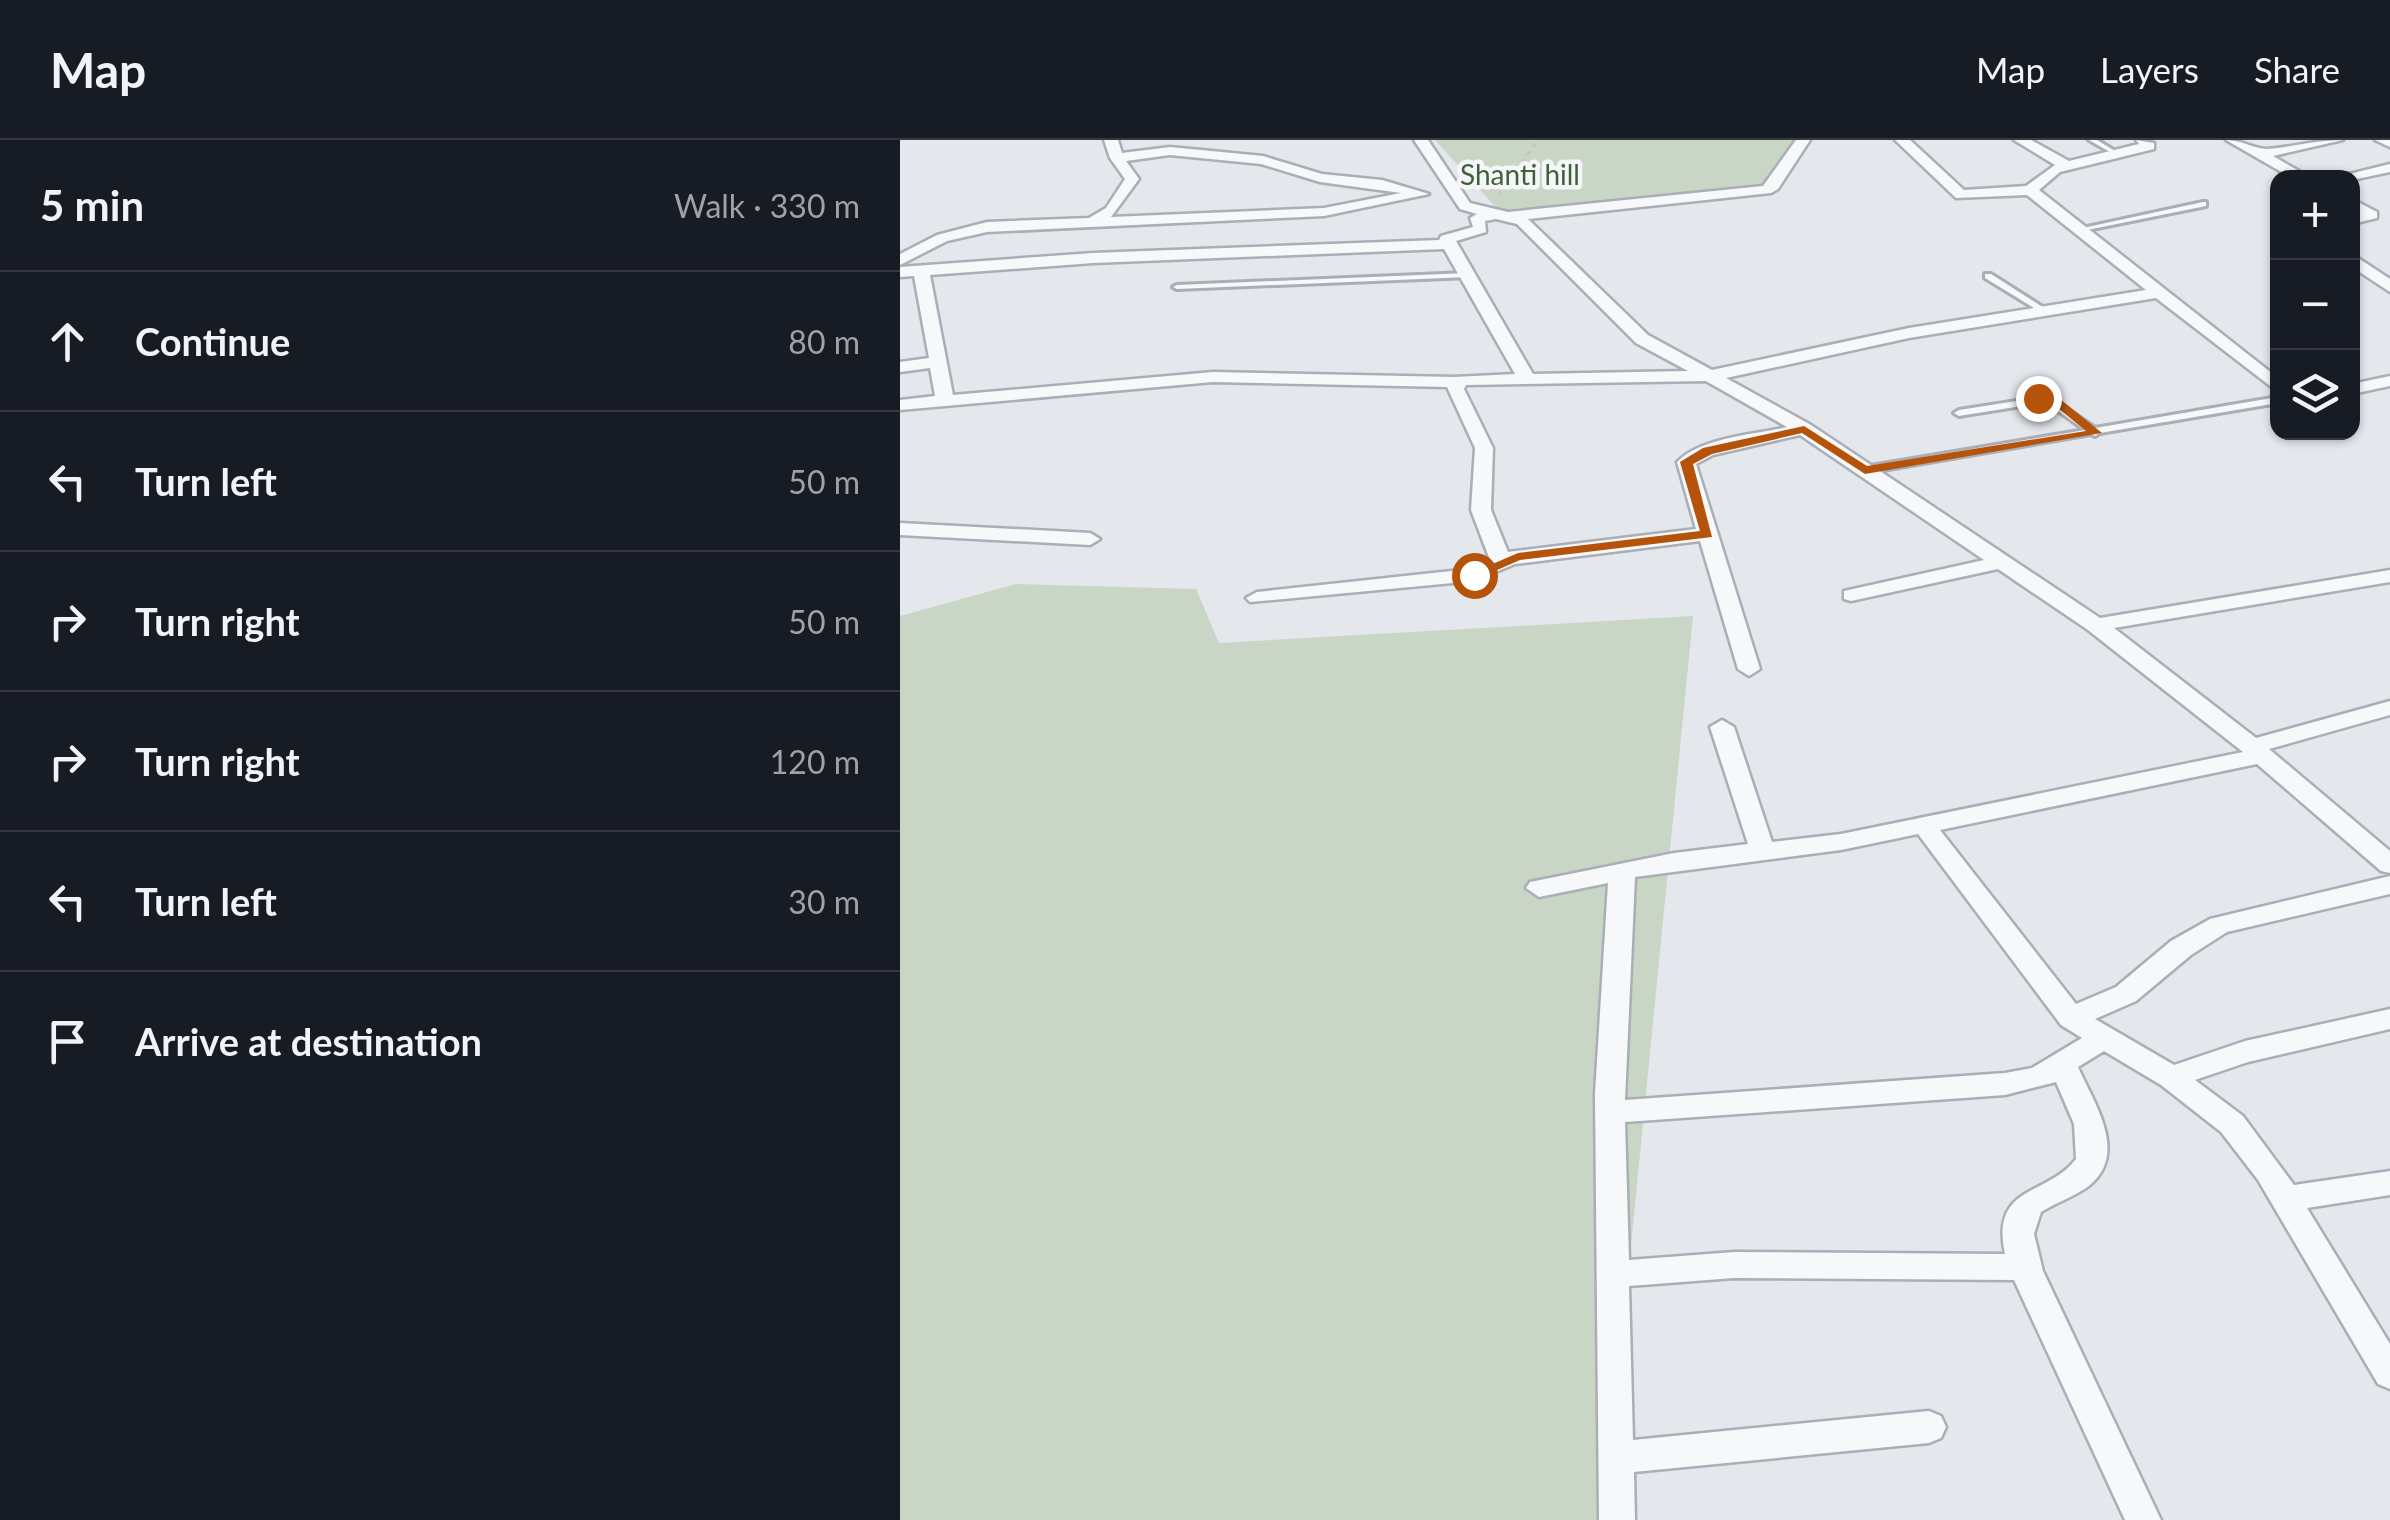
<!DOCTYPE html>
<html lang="en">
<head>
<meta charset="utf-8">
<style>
  :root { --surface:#171b24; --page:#242831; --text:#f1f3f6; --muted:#9ea1a6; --line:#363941 }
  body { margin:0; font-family:Lato,sans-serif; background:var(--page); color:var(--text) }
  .controls { position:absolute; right:30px; top:30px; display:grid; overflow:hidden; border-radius:20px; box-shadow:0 2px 8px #0004 }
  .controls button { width:90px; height:90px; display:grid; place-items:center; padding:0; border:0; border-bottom:2px solid var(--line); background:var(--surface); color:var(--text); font:50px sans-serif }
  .stop { position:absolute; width:30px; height:30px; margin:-22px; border:8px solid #b45309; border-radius:50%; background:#fff }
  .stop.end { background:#b45309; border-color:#fff; box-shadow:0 2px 10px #0008 }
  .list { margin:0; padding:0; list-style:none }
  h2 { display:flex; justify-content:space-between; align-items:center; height:130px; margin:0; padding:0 40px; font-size:42px }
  h2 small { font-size:32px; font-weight:400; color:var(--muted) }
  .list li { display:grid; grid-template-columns:65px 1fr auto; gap:30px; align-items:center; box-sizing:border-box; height:140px; padding:0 40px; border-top:2px solid var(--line) }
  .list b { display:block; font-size:38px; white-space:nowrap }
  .list em { font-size:32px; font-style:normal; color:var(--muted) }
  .icon { flex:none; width:55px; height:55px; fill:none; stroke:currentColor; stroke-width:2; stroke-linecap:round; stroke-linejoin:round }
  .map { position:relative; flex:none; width:1490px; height:1380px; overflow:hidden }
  header { display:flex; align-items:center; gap:60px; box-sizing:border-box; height:140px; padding:0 50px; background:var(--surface); border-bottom:2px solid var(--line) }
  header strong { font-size:48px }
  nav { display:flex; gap:55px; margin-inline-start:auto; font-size:35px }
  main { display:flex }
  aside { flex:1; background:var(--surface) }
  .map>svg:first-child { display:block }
</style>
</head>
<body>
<header>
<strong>Map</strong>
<nav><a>Map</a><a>Layers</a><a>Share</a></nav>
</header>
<main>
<aside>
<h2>5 min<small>Walk · 330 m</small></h2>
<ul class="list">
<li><svg class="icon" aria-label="ahead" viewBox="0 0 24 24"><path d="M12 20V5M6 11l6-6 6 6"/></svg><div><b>Continue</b></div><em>80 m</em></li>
<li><svg class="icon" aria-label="left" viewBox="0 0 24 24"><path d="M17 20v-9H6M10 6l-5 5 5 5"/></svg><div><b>Turn left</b></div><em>50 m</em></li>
<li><svg class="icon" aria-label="right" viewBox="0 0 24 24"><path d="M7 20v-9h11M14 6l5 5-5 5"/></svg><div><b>Turn right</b></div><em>50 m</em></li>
<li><svg class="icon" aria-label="right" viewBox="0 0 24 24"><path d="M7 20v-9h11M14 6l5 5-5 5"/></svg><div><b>Turn right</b></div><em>120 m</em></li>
<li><svg class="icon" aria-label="left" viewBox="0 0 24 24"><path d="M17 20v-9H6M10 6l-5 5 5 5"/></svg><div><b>Turn left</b></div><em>30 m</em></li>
<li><svg class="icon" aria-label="arrive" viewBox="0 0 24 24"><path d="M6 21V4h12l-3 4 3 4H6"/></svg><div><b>Arrive at destination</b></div></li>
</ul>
</aside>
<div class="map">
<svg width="1490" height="1380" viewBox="0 0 1490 1380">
  <rect width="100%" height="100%" fill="#e4e7ec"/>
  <!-- green -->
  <g fill="#c9d6c5">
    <path d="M535 0H903L873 46 601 73Z"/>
    <path d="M116 444 296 449 319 503 793 476 704 1380H0V476Z"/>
  </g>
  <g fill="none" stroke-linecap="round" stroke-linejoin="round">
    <defs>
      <g id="lane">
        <path d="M1189 0H1197L1220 14 1215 15Z"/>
        <path d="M1303 62H1306V66L1182 91 1178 89Z"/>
        <path d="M567 133 571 135 570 137 277 149 273 147 277 145Z"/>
        <path d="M1085 134H1091L1149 171 1142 173 1085 138Z"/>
        <path d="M1148 256 1195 288 1378 257V263L1200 293 1195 296 1191 294 965 333 960 330 965 327 1185 290 1146 262 1059 276 1054 273 1059 270Z"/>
      </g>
      <g id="street">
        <path d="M204 0H218L222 13 270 7 363 16 422 34 482 40 529 54 424 76 87 92 47 101 0 125V114L37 95 87 82 189 78 206 68 225 39 210 18ZM270 15 361 24 420 42 501 53 424 68 211 77 239 39 226 21Z"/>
        <path d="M514 0H528L570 63 608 72 863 46 896 0H910L878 49 871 53 628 79 748 195 812 230 1009 188 1246 150 1127 55 1056 58 995 0H1010L1064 50 1126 46 1155 25 1114 0H1131L1169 21 1239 4 1236 0 1254 3V9L1160 32 1139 50 1378 238V252L1256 158 1009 198 826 238 911 285 1200 478 1490 430V442L1214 488 1356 598 1490 561V575L1369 609 1490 711V733L1481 731 1357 624 1040 690 1176 864 1216 847 1271 801 1310 779 1490 736V754L1327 792 1291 815 1236 861 1195 879 1274 925 1345 901 1490 869V889L1348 922 1295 940 1343 976 1394 1045 1490 1031V1055L1407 1068 1490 1204V1249L1478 1244 1358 1040 1321 992 1261 945 1204 911 1178 927C1193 962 1229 1012 1190 1045 1176 1056 1157 1062 1141 1072L1134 1094 1143 1131 1261 1380H1225L1114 1140 834 1138 729 1146 733 1300 1029 1271 1041 1276 1046 1287 1041 1298 1029 1303 734 1332 735 1380H699L695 954 708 743 639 757 626 748 630 742 774 713 848 704 810 587 822 580 834 587 872 702 941 694 1343 612 1188 490 1098 429 951 461 944 459V451L1084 420 900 295 813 315 796 324 860 529 849 536 838 529 800 401 615 424 574 441 350 462 346 458 357 452 570 429 590 420 571 370 575 308 547 247 313 242 0 270V260L35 256 30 228 0 232V222L29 218 14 136 0 137V127L193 113 539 100 541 96 573 87 570 78 577 74 560 69ZM596 79 617 84 736 203 788 231 633 234 556 101 586 92 585 81ZM544 109 615 234 554 237 313 232 53 255 30 135 193 123ZM806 241 887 287C853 295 802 297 777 322L796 389 608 412 591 370 593 308 564 249 566 245ZM1018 694 1161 885 1182 898 1132 928 1105 933 725 960 735 737 941 710ZM1156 942 1174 984 1176 1019C1147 1057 1090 1044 1105 1114L834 1112 729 1120 725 982 1105 955Z"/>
        <path d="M1326 0C1342 0 1354 9 1367 9 1392 7 1416 0 1443 0L1373 16 1411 38H1392Z"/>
        <path d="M1475 0H1490V7Z"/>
        <path d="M1490 24V32L1452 40 1433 38Z"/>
        <path d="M1452 59 1477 72V78L1452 84V75L1459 74 1452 70Z"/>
        <path d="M1452 114 1490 139V152L1452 127Z"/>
        <path d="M1490 236V246L1452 254V244Z"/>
        <path d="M0 383 190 393 200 399 190 405 0 395Z"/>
      </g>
    </defs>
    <!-- lane casing -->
    <use href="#lane" stroke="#a9aeb7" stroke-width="6"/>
    <!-- street casing -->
    <use href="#street" stroke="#a9aeb7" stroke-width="5"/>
    <!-- path -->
    <path stroke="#c2c5cb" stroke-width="2.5" stroke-dasharray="5 5" stroke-linecap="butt" d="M598 56 638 0"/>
    <!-- lane -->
    <use href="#lane" fill="#f7f8fa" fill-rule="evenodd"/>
    <!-- street -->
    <use href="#street" fill="#f7f8fa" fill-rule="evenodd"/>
  </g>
  <!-- route -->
  <path fill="#b45309" d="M1138 255 1160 259 1202 293 965 334 902 293 812 314 793 324 812 397 620 420 579 438 567 435 618 413 800 391 780 322 803 308 904 286 967 326 1186 291 1153 264 1133 261Z"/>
  <g text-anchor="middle" stroke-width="9" stroke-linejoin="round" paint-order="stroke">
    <!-- far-park labels -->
    <g font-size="28" fill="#3f6138" stroke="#f4f6f9">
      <text x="620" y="45">Shanti hill</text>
    </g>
  </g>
</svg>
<div class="controls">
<button>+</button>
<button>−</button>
<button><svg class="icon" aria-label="layers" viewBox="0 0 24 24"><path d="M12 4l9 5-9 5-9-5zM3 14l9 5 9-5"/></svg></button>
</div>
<div class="stop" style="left:574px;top:435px"></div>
<div class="stop end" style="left:1138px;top:258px"></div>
</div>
</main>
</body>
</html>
